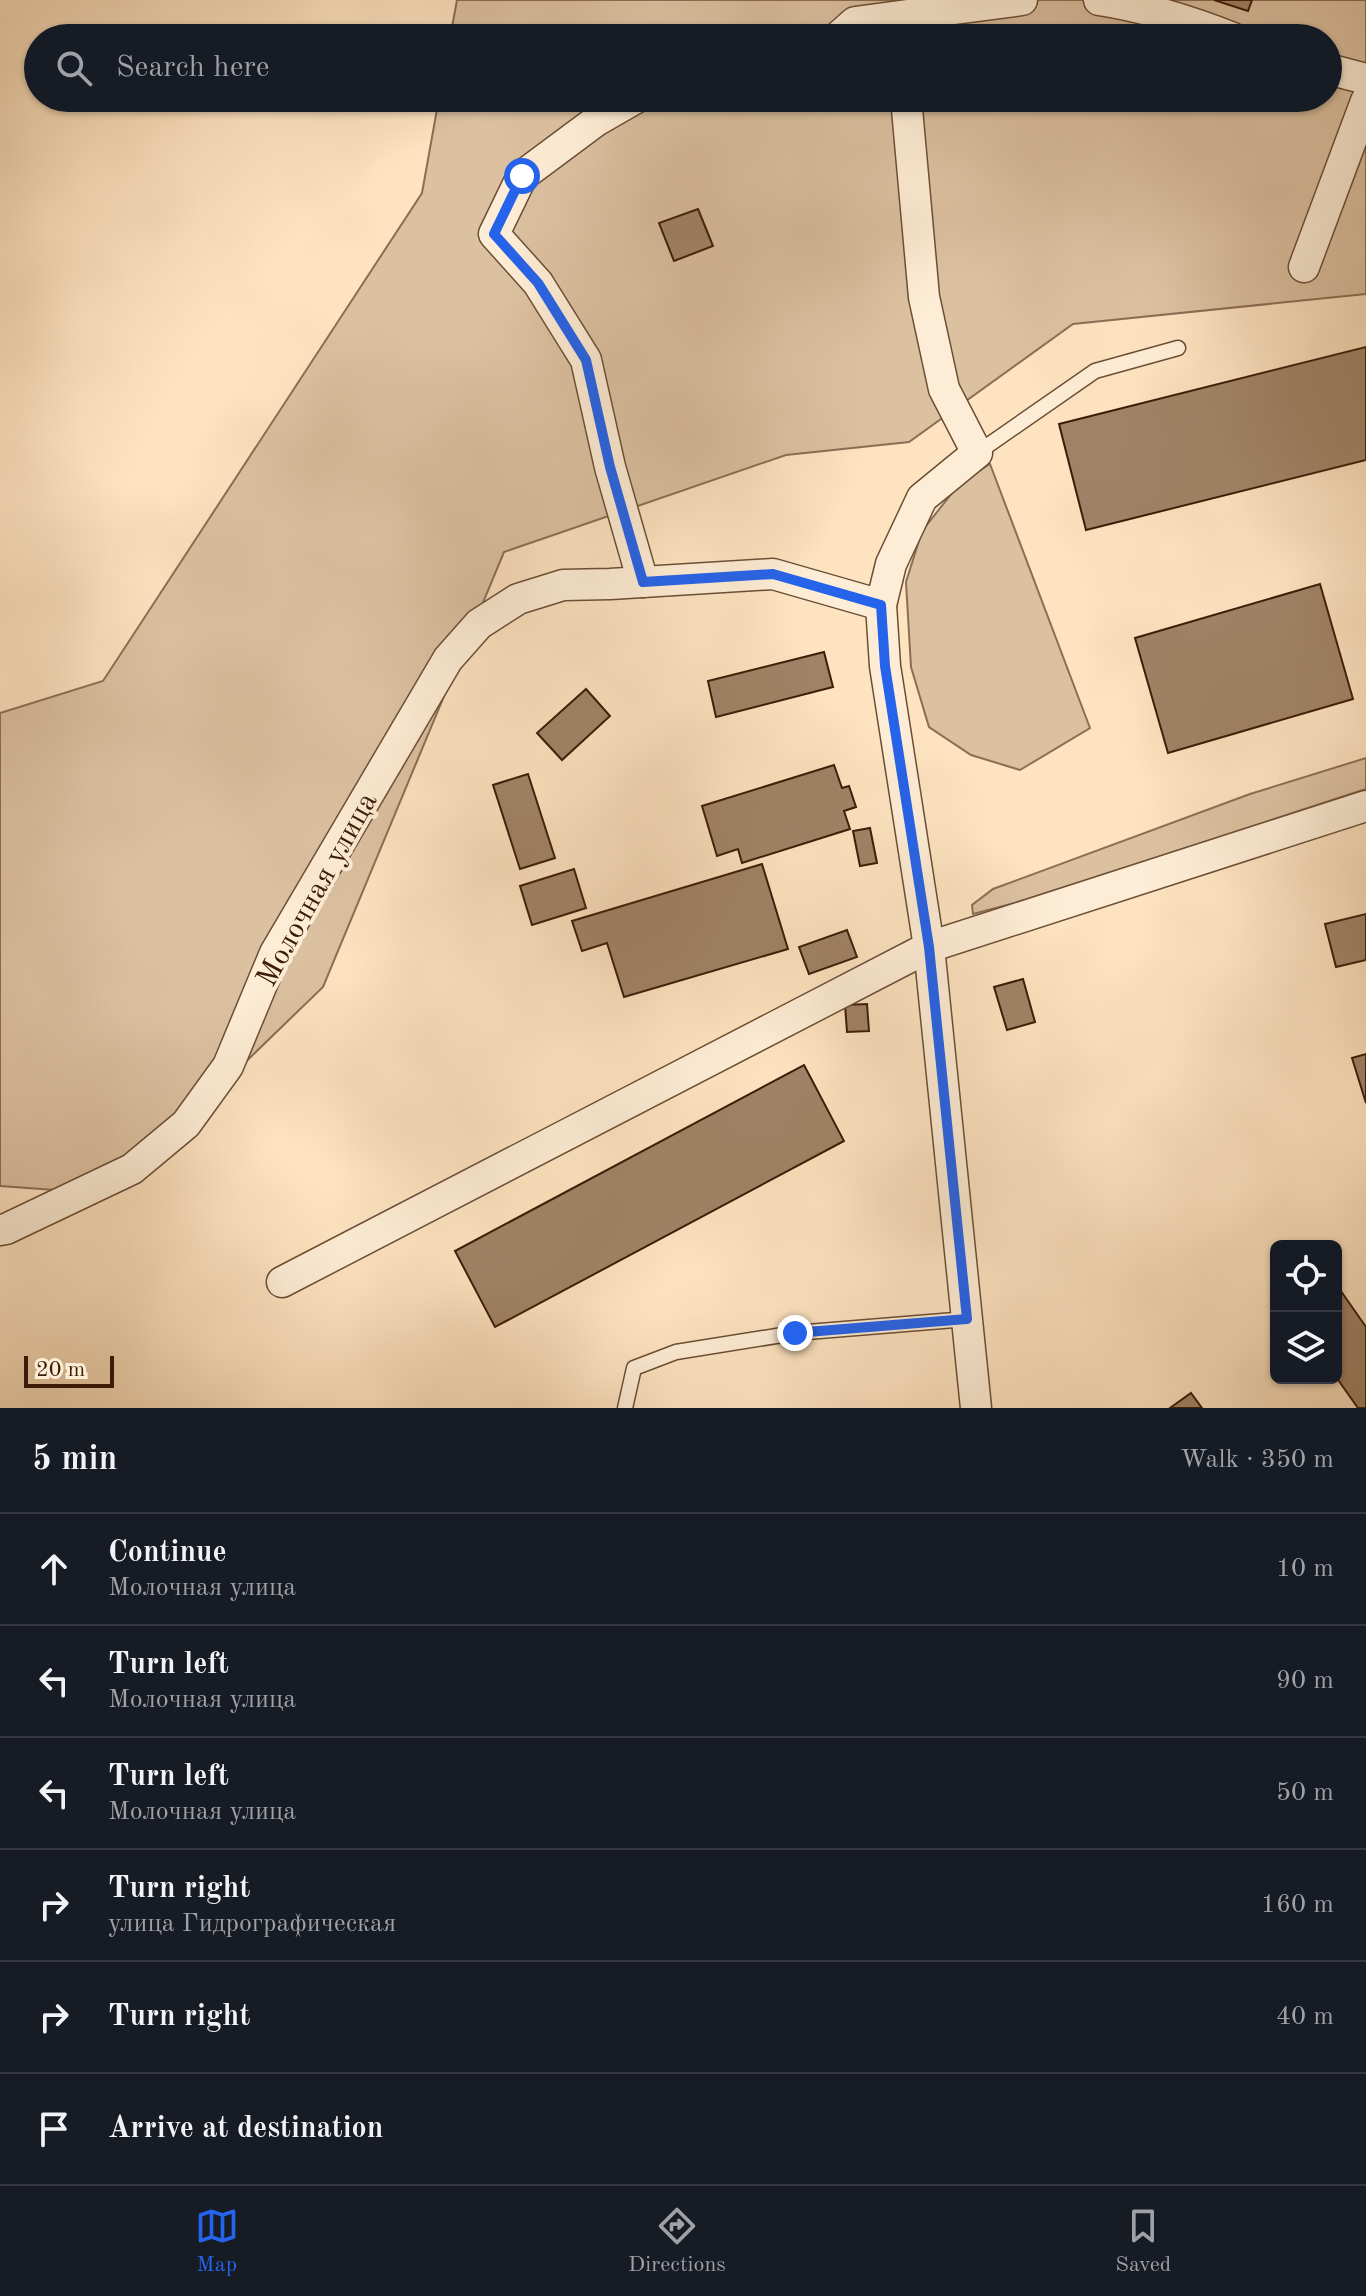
<!DOCTYPE html>
<html lang="en">
<head>
<meta charset="utf-8">
<style>
  :root { --surface:#171b24; --page:#20242c; --text:#f1f3f6; --muted:#9ea1a6; --line:#363941; --accent:#2563eb }
  body { margin:0; font-family:"Old Standard TT",serif; background:var(--page); color:var(--text) }
  .controls { position:absolute; right:24px; bottom:24px; display:grid; overflow:hidden; border-radius:12px; box-shadow:0 2px 6px #0004 }
  .controls button { width:72px; height:72px; display:grid; place-items:center; padding:0; border:0; border-bottom:2px solid var(--line); background:var(--surface); color:var(--text); font:40px sans-serif }
  .scale { position:absolute; left:24px; bottom:20px; width:90px; box-sizing:border-box; padding-left:8px; border:4px solid #3c1c07; border-top:0; font-size:22px; line-height:28px; white-space:nowrap; color:#3c1c07; -webkit-text-stroke:6px #feedd6; paint-order:stroke }
  .stop { position:absolute; width:24px; height:24px; margin:-18px; border:6px solid #2563eb; border-radius:50%; background:#fff }
  .stop.end { background:#2563eb; border-color:#fff; box-shadow:0 2px 8px #0008 }
  .list { margin:0; padding:0; list-style:none }
  h2 { display:flex; justify-content:space-between; align-items:center; height:104px; margin:0; padding:0 32px; font-size:34px }
  h2 small { font-size:26px; font-weight:400; color:var(--muted) }
  .list li { display:grid; grid-template-columns:52px 1fr auto; gap:24px; align-items:center; box-sizing:border-box; height:112px; padding:0 32px; border-top:2px solid var(--line) }
  .list b { display:block; font-size:30px; white-space:nowrap }
  .list p { margin:0; font-size:26px; white-space:nowrap; color:var(--muted) }
  .list em { font-size:26px; font-style:normal; color:var(--muted) }
  .icon { flex:none; width:44px; height:44px; fill:none; stroke:currentColor; stroke-width:2; stroke-linecap:round; stroke-linejoin:round }
  .map { position:relative; flex:none; width:1366px; height:1408px; overflow:hidden }
  .search { position:absolute; background:var(--surface); box-shadow:0 2px 6px #0004; left:24px; right:24px; top:24px; height:88px; display:flex; align-items:center; gap:20px; box-sizing:border-box; padding:0 28px; border-radius:44px; color:var(--muted); font-size:30px }
  .sheet { height:776px; background:var(--surface) }
  nav { display:flex; justify-content:space-around; align-items:center; box-sizing:border-box; height:112px; border-top:2px solid var(--line); background:var(--surface); font-size:22px; color:var(--muted) }
  nav a { display:grid; justify-items:center; gap:4px }
  nav .on { color:var(--accent) }
  .map>svg:first-child { display:block }
</style>
</head>
<body>
<div class="map">
<svg width="1366" height="1408" viewBox="0 0 1366 1408">
  <rect width="100%" height="100%" fill="#fde3c0"/>
  <filter id="stains"><feTurbulence type="fractalNoise" baseFrequency=".0025" numOctaves="4"/><feColorMatrix values="0 0 0 0 .2 0 0 0 0 .09 0 0 0 0 .02 0 0 0 .5 -.17"/></filter>
  <radialGradient id="worn" r=".72"><stop offset=".6" stop-color="#630" stop-opacity="0"/><stop offset="1" stop-color="#630" stop-opacity=".3"/></radialGradient>
  <!-- green -->
  <g fill="#dcc1a1" stroke="#8c6e54" stroke-width="2">
    <path d="M457 0H1366V294L1073 324 909 442 786 455 504 552 323 987 109 1194 0 1186V713L103 681 422 193 439 98H1328V38H450Z"/>
    <path d="M990 464 1090 728 1020 770 971 755 929 727 911 667 906 582 922 531 960 483Z"/>
    <path d="M1366 758V789L1029 899 973 914 972 905 993 889 1250 794Z"/>
  </g>
  <!-- building -->
  <g fill="#a08367" stroke="#3c1c07" stroke-width="2">
    <path d="M1214 0H1252L1248 11Z"/>
    <path d="M698 209 713 246 674 261 659 223Z"/>
    <path d="M1366 347V460L1086 530 1059 424Z"/>
    <path d="M1320 584 1353 699 1168 753 1135 638Z"/>
    <path d="M824 652 833 687 716 717 708 681Z"/>
    <path d="M586 689 610 716 562 760 537 733Z"/>
    <path d="M834 765 842 788 849 786 856 807 844 811 850 829 742 863 738 849 717 856 702 806Z"/>
    <path d="M528 774 555 858 520 869 493 785Z"/>
    <path d="M870 828 877 863 860 866 853 831Z"/>
    <path d="M762 864 788 949 624 997 607 943 582 951 572 921Z"/>
    <path d="M574 869 586 908 532 925 520 886Z"/>
    <path d="M1366 914V960L1336 967 1325 924Z"/>
    <path d="M847 930 857 957 809 974 799 947Z"/>
    <path d="M1023 979 1035 1022 1007 1030 994 987Z"/>
    <path d="M867 1004 869 1031 847 1032 845 1005Z"/>
    <path d="M1366 1054V1103L1352 1058Z"/>
    <path d="M804 1065 844 1141 495 1327 455 1251Z"/>
    <path d="M1336 1284 1366 1327V1408H1358L1336 1377Z"/>
    <path d="M1191 1393 1202 1408H1170Z"/>
  </g>
  <g fill="none" stroke-linecap="round" stroke-linejoin="round">
    <defs>
      <g id="lane">
        <path d="M977 453 1095 371 1178 348"/>
        <path d="M625 1408 634 1368 676 1352 795 1333 967 1319"/>
      </g>
      <g id="street">
        <path d="M1099 0C1145 7 1190 21 1233 38"/>
        <path d="M837 38 855 22 1022 0"/>
        <path d="M1328 69 1366 79"/>
        <path d="M636 98 596 121 522 176 494 234 538 283 586 360 610 467 643 582"/>
        <path d="M906 98 924 297 944 389 977 453 922 498 891 564 881 605 885 666 929 947 976 1408"/>
        <path d="M1304 267 1366 101"/>
        <path d="M0 1230 6 1229 132 1169 186 1124 228 1066 275 953 448 659 479 624 518 599 563 585 610 584 773 574 881 605"/>
        <path d="M282 1282 929 947 1366 806"/>
      </g>
    </defs>
    <!-- lane casing -->
    <use href="#lane" stroke="#6c4e35" stroke-width="17"/>
    <!-- street casing -->
    <use href="#street" stroke="#6c4e35" stroke-width="33"/>
    <!-- lane -->
    <use href="#lane" stroke="#feedd6" stroke-width="14"/>
    <!-- street -->
    <use href="#street" stroke="#feedd6" stroke-width="30"/>
  </g>
  <g fill="none" stroke-linecap="round" stroke-linejoin="round">
    <!-- route -->
    <path stroke="#2563eb" stroke-width="10" d="M522 176 494 234 538 283 586 360 610 467 643 582 773 574 881 605 885 666 929 947 967 1319 795 1333"/>
  </g>
  <g text-anchor="middle" stroke-width="8" stroke-linejoin="round" paint-order="stroke">
    <!-- street labels -->
    <g font-size="30" fill="#3c1c07" stroke="#feedd6">
      <text transform="translate(316 889) rotate(-61)" y="10">Молочная улица</text>
    </g>
  </g>
  <rect width="100%" height="100%" filter="url(#stains)"/>
  <rect width="100%" height="100%" fill="url(#worn)"/>
</svg>
<div class="controls">
<button><svg class="icon" aria-label="locate" viewBox="0 0 24 24"><circle cx="12" cy="12" r="6"/><path d="M12 2v4M12 18v4M2 12h4M18 12h4"/></svg></button>
<button><svg class="icon" aria-label="layers" viewBox="0 0 24 24"><path d="M12 4l9 5-9 5-9-5zM3 14l9 5 9-5"/></svg></button>
</div>
<div class="scale">20 m</div>
<div class="stop" style="left:522px;top:176px"></div>
<div class="stop end" style="left:795px;top:1333px"></div>
<div class="search"><svg class="icon" aria-label="search" viewBox="0 0 24 24"><circle cx="10" cy="10" r="6"/><path d="M15 15l6 6"/></svg>Search here</div>
</div>
<section class="sheet">
<h2>5 min<small>Walk · 350 m</small></h2>
<ul class="list">
<li><svg class="icon" aria-label="ahead" viewBox="0 0 24 24"><path d="M12 20V5M6 11l6-6 6 6"/></svg><div><b>Continue</b><p>Молочная улица</p></div><em>10 m</em></li>
<li><svg class="icon" aria-label="left" viewBox="0 0 24 24"><path d="M17 20v-9H6M10 6l-5 5 5 5"/></svg><div><b>Turn left</b><p>Молочная улица</p></div><em>90 m</em></li>
<li><svg class="icon" aria-label="left" viewBox="0 0 24 24"><path d="M17 20v-9H6M10 6l-5 5 5 5"/></svg><div><b>Turn left</b><p>Молочная улица</p></div><em>50 m</em></li>
<li><svg class="icon" aria-label="right" viewBox="0 0 24 24"><path d="M7 20v-9h11M14 6l5 5-5 5"/></svg><div><b>Turn right</b><p>улица Гидрографическая</p></div><em>160 m</em></li>
<li><svg class="icon" aria-label="right" viewBox="0 0 24 24"><path d="M7 20v-9h11M14 6l5 5-5 5"/></svg><div><b>Turn right</b></div><em>40 m</em></li>
<li><svg class="icon" aria-label="arrive" viewBox="0 0 24 24"><path d="M6 21V4h12l-3 4 3 4H6"/></svg><div><b>Arrive at destination</b></div></li>
</ul>
</section>
<nav>
<a class="on"><svg class="icon" aria-label="map" viewBox="0 0 24 24"><path d="M3 6l6-2 6 2 6-2v14l-6 2-6-2-6 2zM9 4v14M15 6v14"/></svg>Map</a>
<a><svg class="icon" aria-label="directions" viewBox="0 0 24 24"><path d="M12 3l9 9-9 9-9-9zM9 14v-3h6M13 9l2 2-2 2"/></svg>Directions</a>
<a><svg class="icon" aria-label="saved" viewBox="0 0 24 24"><path d="M7 4h10v16l-5-4-5 4z"/></svg>Saved</a>
</nav>
</body>
</html>
